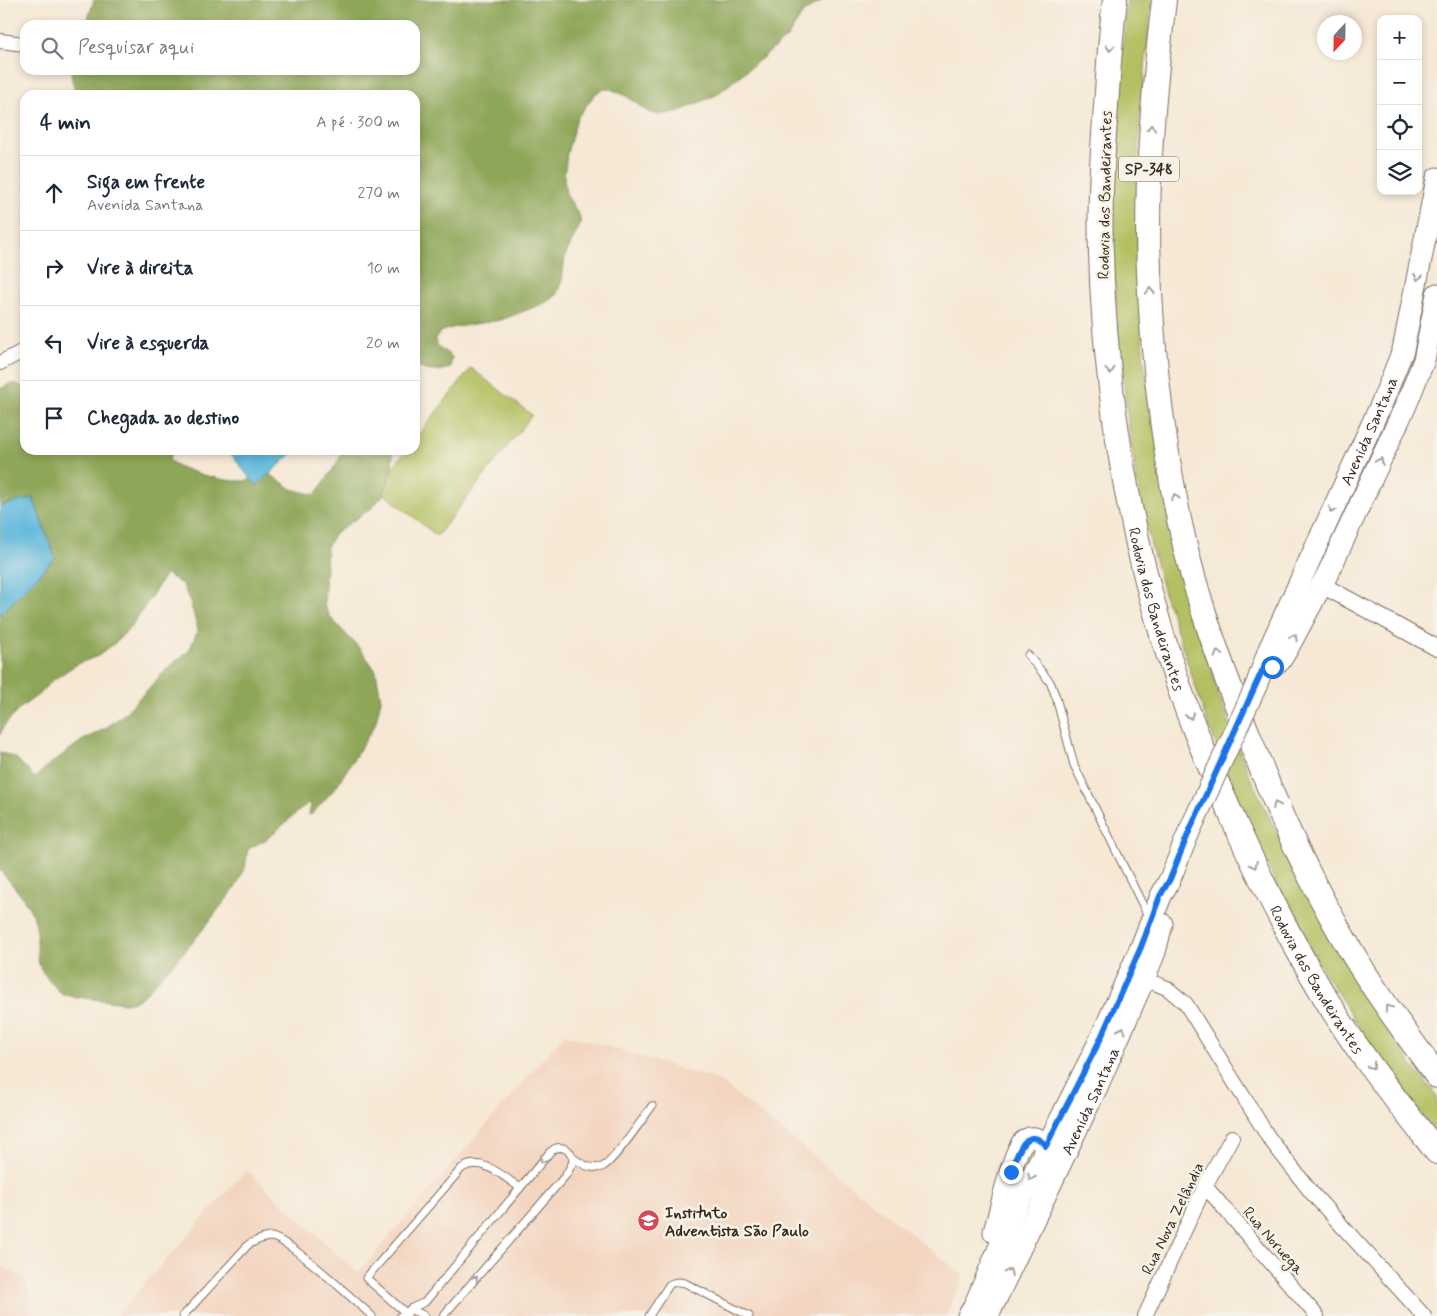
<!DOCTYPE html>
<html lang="pt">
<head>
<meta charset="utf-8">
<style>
  :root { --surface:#fff; --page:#f2f2f3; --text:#1f2937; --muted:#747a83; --line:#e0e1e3 }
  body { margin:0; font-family:Mynerve,sans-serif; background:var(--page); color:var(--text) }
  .controls { position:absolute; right:15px; top:15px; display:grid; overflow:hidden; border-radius:10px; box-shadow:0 2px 8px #0003 }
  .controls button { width:45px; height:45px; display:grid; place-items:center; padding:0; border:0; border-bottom:1px solid var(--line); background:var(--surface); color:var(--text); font:25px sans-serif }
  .compass { position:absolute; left:1317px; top:15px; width:45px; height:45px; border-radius:50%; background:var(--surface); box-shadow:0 2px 8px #0003; rotate:202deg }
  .stop { position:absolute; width:15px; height:15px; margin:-11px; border:4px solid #1a73e8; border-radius:50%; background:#fff }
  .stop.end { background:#1a73e8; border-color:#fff; box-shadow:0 1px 5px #0008 }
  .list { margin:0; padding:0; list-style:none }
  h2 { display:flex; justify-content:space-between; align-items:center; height:65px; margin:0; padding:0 20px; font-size:21px }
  h2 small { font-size:16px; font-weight:400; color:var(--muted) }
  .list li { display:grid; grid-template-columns:32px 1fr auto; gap:15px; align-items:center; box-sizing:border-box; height:75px; padding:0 20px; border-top:1px solid var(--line) }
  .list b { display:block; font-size:19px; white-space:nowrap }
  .list p { margin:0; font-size:16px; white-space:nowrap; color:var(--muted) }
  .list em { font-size:16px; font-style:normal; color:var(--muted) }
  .icon { flex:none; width:28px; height:28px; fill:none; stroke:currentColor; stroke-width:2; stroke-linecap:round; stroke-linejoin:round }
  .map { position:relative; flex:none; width:1437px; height:1316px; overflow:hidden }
  .search { position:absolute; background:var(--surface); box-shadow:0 2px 8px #0003; left:20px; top:20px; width:400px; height:55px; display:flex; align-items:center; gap:12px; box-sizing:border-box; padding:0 18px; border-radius:15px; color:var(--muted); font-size:19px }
  .panel { position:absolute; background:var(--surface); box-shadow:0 2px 8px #0003; left:20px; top:90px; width:400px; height:365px; border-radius:15px }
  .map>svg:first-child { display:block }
</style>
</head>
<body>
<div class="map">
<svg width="1437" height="1316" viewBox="0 0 1437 1316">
  <rect width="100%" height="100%" fill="#f7f3e8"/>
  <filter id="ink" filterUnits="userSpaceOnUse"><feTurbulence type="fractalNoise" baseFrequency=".02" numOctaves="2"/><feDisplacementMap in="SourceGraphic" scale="10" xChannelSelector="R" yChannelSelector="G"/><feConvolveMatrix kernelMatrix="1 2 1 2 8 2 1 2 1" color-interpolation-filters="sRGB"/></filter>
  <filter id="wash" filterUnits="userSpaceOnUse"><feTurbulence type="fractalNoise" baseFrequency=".0096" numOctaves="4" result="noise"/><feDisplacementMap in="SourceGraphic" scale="20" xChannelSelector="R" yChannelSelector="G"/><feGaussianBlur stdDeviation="1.12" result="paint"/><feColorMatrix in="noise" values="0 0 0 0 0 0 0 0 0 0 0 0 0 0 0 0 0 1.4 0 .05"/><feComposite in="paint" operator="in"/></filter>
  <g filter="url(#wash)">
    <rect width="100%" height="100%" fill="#f6e8d5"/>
    <!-- built -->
    <g fill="#f3d4bf">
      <path d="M565 1034 718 1080 964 1276 945 1316H116L246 1170 358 1273Z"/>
      <path d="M0 1265 24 1278 37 1316H0Z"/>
    </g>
    <!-- green -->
    <g fill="#b3c062" stroke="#777540">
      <path d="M1127 0H1152L1140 116 1137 196 1138 286 1144 363 1192 609 1219 695 1247 770 1281 842 1356 980 1413 1066 1437 1096V1134L1384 1065 1323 971 1289 911 1231 788 1230 779 1207 722 1169 606 1166 601 1147 530 1136 478 1128 422 1116 312 1113 253 1112 195 1120 73Z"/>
      <path d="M471 368 532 415 437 536 377 488 406 450H415V439Z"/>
    </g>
    <!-- forest -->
    <g fill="#8ea658" stroke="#64683b">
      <path d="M94 0H823L803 13 787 38 716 95 680 111 660 115 648 112 628 97 611 89H604L595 94 577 118 567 153 564 178 566 194 579 215 581 223 565 256 562 281 556 295 545 303 501 320 455 327 440 332 435 340 438 346 452 357 450 368C436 372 426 373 415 364V95H77L72 80 71 70H415V25H86Z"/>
      <path d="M10 384H17L25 389V450H176L170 456 169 460C180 471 225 482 241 481 251 481 259 478 268 473L292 489 315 495 338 462 343 450H393L392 471 383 495 372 508 335 533 327 547 324 605 330 617 362 651 376 671 381 700 375 725 336 787 312 814 309 815 311 805 308 803 267 839 248 849 245 868 235 888 193 942 144 995 135 1001 124 1003 62 995C54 985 43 976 39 964 35 950 39 935 35 921 31 906 11 882 0 871V752L16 758 35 778 46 767 83 740 106 728 124 714 171 665 189 651 198 630 191 605 183 585 166 574 131 627 116 642 98 656 77 664 53 680 38 695 20 708 3 727 0 735V615L55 558 33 498 0 506V389Z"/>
    </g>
    <!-- water -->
    <g fill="#5db8db" stroke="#4c717c">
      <path d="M228 450H296L256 486Z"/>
      <path d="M33 498 55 558 0 615V506Z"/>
    </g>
  </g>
  <g filter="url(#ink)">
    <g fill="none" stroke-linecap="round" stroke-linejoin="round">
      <defs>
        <g id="service">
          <path d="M1028 655 1050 682 1056 697 1074 765 1148 916"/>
          <path d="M573 1158C582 1164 591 1170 602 1167 612 1164 644 1117 652 1106"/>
          <path d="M410 1309 425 1302 550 1152C560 1143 573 1149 573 1162L566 1175 443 1316"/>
          <path d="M407 1314 366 1278 462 1168C482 1156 503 1176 520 1188"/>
          <path d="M183 1316 249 1244C256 1241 263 1237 271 1237 288 1238 355 1301 372 1316"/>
          <path d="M400 1316 407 1314 410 1309 425 1316"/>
          <path d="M649 1316 669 1285C674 1281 679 1282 685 1283L749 1316"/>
        </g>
        <g id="minor">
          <path d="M0 41 25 44"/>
          <path d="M0 363 25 350"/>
          <path d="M1144 979 1167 988 1186 1004 1269 1138 1311 1192 1424 1316"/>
          <path d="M1205 1186 1317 1316"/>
          <path d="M1145 1316 1205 1186 1232 1137"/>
        </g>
        <path id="tertiary" d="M1322 585 1437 648"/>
        <g id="primary">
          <path d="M1262 671 1280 661 1288 648 1329 571 1406 405 1424 360 1437 294"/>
          <path id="s1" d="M1256 686 1269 649 1383 400 1403 350 1437 178"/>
          <path d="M994 1232C999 1215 1013 1152 1023 1142 1035 1130 1048 1146 1053 1156"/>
          <path d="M968 1316 975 1304 1017 1206 1100 1040 1141 947 1161 896 1170 879 1189 832"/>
          <path id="s2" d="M988 1316 1097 1087 1144 979 1155 952 1162 924"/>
        </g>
        <g id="motorway">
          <path id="s3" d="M1115 0C1111 31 1109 61 1107 92 1103 146 1099 200 1101 253 1105 395 1130 544 1176 678 1192 727 1213 774 1234 821 1263 885 1294 948 1331 1007 1362 1058 1400 1105 1437 1152"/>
          <path d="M1164 0C1153 96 1144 194 1150 292 1154 369 1164 448 1180 524 1196 599 1223 671 1251 742 1283 825 1322 908 1371 983 1392 1015 1415 1046 1437 1076"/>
        </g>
      </defs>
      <!-- service casing -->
      <use href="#service" stroke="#7c6c5e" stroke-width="9"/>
      <!-- minor casing -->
      <use href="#minor" stroke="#7c6c5e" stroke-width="16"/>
      <!-- tertiary casing -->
      <use href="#tertiary" stroke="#7c6c5e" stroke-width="18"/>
      <!-- primary casing -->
      <use href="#primary" stroke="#7c6c5e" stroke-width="23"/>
      <!-- motorway casing -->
      <use href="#motorway" stroke="#7c6c5e" stroke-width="26"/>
      <!-- service -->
      <use href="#service" stroke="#fff" stroke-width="7"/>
      <!-- minor -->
      <use href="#minor" stroke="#fff" stroke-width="14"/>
      <!-- tertiary -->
      <use href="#tertiary" stroke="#fff" stroke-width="16"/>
      <!-- primary -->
      <use href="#primary" stroke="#fff" stroke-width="21"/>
      <!-- motorway -->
      <use href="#motorway" stroke="#fff" stroke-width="24"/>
      <defs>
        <path id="primary-bridge" d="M1189 832 1256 686"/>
      </defs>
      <!-- primary-bridge casing -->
      <use href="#primary-bridge" stroke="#7c6c5e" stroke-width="23" stroke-linecap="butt"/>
      <!-- primary-bridge -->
      <use href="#primary-bridge" stroke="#fff" stroke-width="21"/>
    </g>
    <!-- one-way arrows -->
    <defs><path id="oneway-chevron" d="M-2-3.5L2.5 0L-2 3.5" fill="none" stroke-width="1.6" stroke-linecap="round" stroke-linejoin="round" transform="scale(1.25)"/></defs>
    <g stroke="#a79f9a">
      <use href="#oneway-chevron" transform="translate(1110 48) rotate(94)"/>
      <use href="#oneway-chevron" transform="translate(1151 128) rotate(-87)"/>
      <use href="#oneway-chevron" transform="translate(1418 277) rotate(101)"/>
      <use href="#oneway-chevron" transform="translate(1150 291) rotate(-93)"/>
      <use href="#oneway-chevron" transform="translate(1110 371) rotate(85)"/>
      <use href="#oneway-chevron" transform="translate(1380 461) rotate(-65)"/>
      <use href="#oneway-chevron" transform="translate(1175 497) rotate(-100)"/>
      <use href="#oneway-chevron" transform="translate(1332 510) rotate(115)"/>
      <use href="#oneway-chevron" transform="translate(1294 637) rotate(-62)"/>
      <use href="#oneway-chevron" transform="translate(1218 654) rotate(-109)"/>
      <use href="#oneway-chevron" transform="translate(1190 716) rotate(70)"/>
      <use href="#oneway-chevron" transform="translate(1276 805) rotate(-115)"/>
      <use href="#oneway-chevron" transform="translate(1254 865) rotate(65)"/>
      <use href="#oneway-chevron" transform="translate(1388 1008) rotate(-125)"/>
      <use href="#oneway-chevron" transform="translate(1122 1030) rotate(-66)"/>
      <use href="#oneway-chevron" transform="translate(1372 1066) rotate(55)"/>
      <use href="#oneway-chevron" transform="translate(543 1160) rotate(130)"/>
      <use href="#oneway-chevron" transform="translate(1031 1177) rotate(116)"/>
      <use href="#oneway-chevron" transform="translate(1009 1272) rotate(-65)"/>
      <use href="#oneway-chevron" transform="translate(475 1279) rotate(-49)"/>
    </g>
  </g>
  <g fill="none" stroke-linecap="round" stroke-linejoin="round" filter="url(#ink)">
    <!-- route -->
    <path stroke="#1a73e8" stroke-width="6" d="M1011 1172C1016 1157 1026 1122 1046 1146L1100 1040 1141 947 1160 896 1170 879 1189 832 1262 671 1272 667"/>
  </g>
  <!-- icons -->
  <defs>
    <symbol id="university-disc" viewBox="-11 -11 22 22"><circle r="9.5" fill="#d1495b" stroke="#f7f3e8"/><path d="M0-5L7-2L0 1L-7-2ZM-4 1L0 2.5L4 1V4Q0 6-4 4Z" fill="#fff"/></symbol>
  </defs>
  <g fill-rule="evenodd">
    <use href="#university-disc" x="636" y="1208" width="25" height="25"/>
  </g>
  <g text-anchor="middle" stroke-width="5" stroke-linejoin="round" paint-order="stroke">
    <!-- shield labels -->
    <rect fill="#f7f3e8" stroke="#73665b" stroke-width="1" x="1119" y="156.5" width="60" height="25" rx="4"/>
    <g font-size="15" font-weight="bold" fill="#3b2a1e">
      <text x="1149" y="174">SP-348</text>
    </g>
    <!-- street labels -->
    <g font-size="16" fill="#3b2a1e" stroke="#f7f3e8">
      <text transform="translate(1104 195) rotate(-89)" y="6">Rodovia dos Bandeirantes</text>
      <text dy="6" stroke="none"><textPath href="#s1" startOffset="279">Avenida Santana</textPath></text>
      <text dy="6" stroke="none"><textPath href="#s3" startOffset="615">Rodovia dos Bandeirantes</textPath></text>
      <text dy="6" stroke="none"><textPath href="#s3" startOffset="1020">Rodovia dos Bandeirantes</textPath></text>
      <text dy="6" stroke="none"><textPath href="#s2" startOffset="238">Avenida Santana</textPath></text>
      <text transform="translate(1172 1218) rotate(-64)" y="6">Rua Nova Zelândia</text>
      <text transform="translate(1274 1240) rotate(49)" y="6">Rua Noruega</text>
    </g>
    <!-- poi labels -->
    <g font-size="16" font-weight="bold" fill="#3b2a1e" stroke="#f7f3e8" text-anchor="start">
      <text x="665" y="1218">Instituto<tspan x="665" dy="18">Adventista São Paulo</tspan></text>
    </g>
  </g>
</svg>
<div class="controls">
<button>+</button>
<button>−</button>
<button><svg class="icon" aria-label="locate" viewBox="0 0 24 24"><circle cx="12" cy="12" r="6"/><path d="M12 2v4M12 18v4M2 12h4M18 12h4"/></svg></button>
<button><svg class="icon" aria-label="layers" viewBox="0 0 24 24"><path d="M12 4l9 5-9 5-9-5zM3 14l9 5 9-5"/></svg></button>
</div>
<svg class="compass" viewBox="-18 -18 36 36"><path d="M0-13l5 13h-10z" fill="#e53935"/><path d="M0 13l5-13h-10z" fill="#747a83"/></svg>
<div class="stop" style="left:1272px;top:667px"></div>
<div class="stop end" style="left:1011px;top:1172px"></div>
<div class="search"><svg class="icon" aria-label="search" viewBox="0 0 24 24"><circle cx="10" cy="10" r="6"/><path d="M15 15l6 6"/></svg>Pesquisar aqui</div>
<section class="panel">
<h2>4 min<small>A pé · 300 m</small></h2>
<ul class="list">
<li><svg class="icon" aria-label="ahead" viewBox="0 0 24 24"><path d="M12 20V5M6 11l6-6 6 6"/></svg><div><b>Siga em frente</b><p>Avenida Santana</p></div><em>270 m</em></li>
<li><svg class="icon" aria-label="right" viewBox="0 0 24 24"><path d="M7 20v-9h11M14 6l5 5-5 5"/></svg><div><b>Vire à direita</b></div><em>10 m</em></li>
<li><svg class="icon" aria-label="left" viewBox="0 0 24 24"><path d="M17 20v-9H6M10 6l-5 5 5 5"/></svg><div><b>Vire à esquerda</b></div><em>20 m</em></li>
<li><svg class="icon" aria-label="arrive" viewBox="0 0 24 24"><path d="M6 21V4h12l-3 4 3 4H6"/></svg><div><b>Chegada ao destino</b></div></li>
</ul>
</section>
</div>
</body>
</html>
